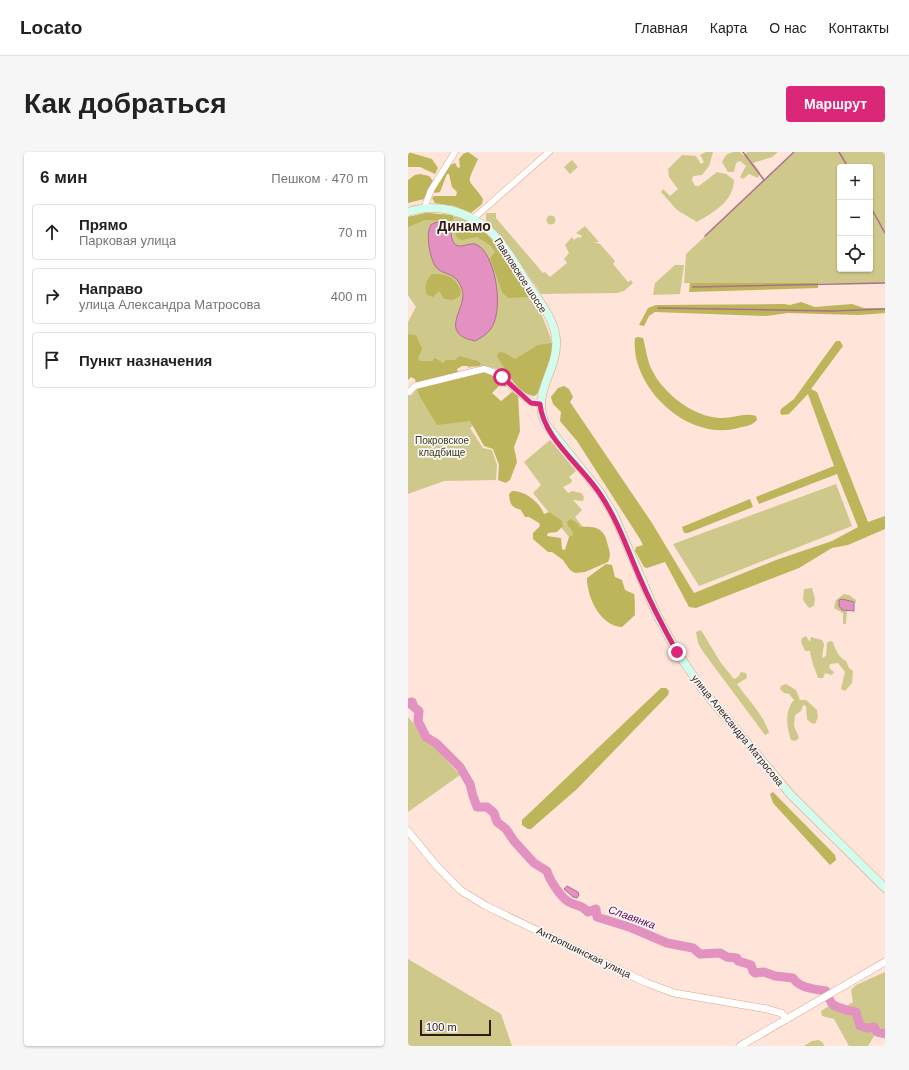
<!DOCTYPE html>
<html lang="ru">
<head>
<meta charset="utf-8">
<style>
  :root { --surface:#fff; --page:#f6f6f6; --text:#222; --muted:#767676; --line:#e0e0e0; --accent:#db2777 }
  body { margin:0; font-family:Arial,sans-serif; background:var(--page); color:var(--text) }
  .controls { position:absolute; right:12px; top:12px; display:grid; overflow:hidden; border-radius:4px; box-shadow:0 1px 3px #0004 }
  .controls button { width:36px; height:36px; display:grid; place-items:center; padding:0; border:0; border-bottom:1px solid var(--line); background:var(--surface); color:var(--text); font:20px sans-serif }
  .scale { position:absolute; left:12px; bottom:10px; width:71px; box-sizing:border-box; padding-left:4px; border:2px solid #321b10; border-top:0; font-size:11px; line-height:14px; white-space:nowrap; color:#321b10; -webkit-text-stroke:3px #f7f7f7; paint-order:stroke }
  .stop { position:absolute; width:12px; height:12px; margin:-9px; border:3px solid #db2777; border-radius:50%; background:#fff }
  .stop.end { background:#db2777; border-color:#fff; box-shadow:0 1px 4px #0008 }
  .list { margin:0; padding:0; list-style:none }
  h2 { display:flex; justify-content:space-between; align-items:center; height:52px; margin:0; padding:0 16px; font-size:17px }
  h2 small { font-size:13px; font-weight:400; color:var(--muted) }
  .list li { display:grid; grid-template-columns:26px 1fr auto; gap:12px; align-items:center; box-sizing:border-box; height:56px; margin:0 8px 8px; padding:0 8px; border:1px solid var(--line); border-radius:4px }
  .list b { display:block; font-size:15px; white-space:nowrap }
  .list p { margin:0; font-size:13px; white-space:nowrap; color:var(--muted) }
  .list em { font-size:13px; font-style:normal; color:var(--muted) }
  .icon { flex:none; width:22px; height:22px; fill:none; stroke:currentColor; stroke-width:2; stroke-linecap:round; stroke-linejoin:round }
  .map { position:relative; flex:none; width:477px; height:894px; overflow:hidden; border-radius:4px }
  header { display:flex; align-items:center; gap:24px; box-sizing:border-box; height:56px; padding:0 20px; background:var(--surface); border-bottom:1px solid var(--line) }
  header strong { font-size:19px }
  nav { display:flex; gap:22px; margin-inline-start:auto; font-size:14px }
  .intro { display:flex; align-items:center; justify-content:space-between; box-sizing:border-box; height:96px; padding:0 24px }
  h1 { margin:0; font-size:28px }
  .button { padding:10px 18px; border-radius:4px; background:var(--accent); color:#fff; font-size:14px; font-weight:700 }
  main { display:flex; gap:24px; padding:0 24px }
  aside { flex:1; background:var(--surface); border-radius:4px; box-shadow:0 1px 3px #0004 }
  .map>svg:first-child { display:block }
</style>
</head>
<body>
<header>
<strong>Locato</strong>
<nav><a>Главная</a><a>Карта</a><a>О нас</a><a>Контакты</a></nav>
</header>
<div class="intro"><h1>Как добраться</h1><a class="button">Маршрут</a></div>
<main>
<aside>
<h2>6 мин<small>Пешком · 470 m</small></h2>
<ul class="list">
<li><svg class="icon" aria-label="ahead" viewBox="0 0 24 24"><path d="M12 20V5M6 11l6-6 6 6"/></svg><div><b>Прямо</b><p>Парковая улица</p></div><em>70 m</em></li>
<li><svg class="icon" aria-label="right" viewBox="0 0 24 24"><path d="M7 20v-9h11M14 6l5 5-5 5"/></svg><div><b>Направо</b><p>улица Александра Матросова</p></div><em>400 m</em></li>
<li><svg class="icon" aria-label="arrive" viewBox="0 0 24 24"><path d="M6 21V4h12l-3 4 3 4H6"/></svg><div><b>Пункт назначения</b></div></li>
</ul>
</aside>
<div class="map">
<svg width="477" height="894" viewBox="0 0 477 894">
  <rect width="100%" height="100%" fill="#fee4d9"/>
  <!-- green -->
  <g fill="#cec98a" fill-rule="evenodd">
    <path d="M298 0H305L301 14 294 23 285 24 284 28 287 34H291L309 20 318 22 326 28C325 50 306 60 289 70L269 58 253 40 255 37 262 44 270 37 261 25 260 17 274 3 288 4 293 12 296 10 292 3Z"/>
    <path d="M325 0H332L336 4 339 0H370L364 5 345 11 352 20 350 26 341 22 335 27 332 25 338 14 332 9 328 11 326 20H320L314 10 318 3Z"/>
    <path d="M387 0H477V131H276L278 102ZM432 15H462V117H432Z"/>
    <path d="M164 8 170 15 162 22 156 15Z"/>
    <path d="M18 61C37 62 54 63 70 75 93 92 144 168 144 196 144 211 134 228 129 242L126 244C116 242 111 235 104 228 90 214 78 213 60 216L59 213 2 223 0 226V170L8 155 0 143V65Z"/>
    <path d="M78 61H88V66L135 121 137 120 142 125 159 111 156 107 161 101 157 93 164 85 166 88 170 85 172 86 174 84 168 81 177 74 191 90H186L192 92 207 109 205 112 220 130 223 128 225 131 216 139 209 141 133 142 104 99 78 70Z"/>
    <circle cx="143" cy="68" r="4.5"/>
    <path d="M267 113H276L272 142 245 143 247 131Z"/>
    <path d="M47 227 70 269 62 276 75 296 84 298 89 313 88 328 36 329 0 342V241L3 244 9 237Z"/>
    <path d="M142 288 168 319 161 325 164 328 163 331 155 335 160 341 164 339 173 341 176 345 175 349 165 348 174 358 167 365 178 379 165 390 125 341 133 333 116 310Z"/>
    <path d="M428 332 444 374 291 434 265 392Z"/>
    <path d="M404 436 407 447 406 454 401 456 395 448 396 437Z"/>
    <path d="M436 442 441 443 448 448V451L434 447V458L439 459 438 472H435V461L426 456 428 448Z"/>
    <path d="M293 478 313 511 326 527 330 525 333 520 338 521 339 526 329 532C340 548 356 563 361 581L357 583 296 501 290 491 288 480Z"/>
    <path d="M398 484 402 490 403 485 414 488 416 492 414 506 418 504 419 491 422 489 425 490C427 497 431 506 438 509L441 516 445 519 444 531 437 539 433 537 437 520 430 511 422 512 421 516 426 520 424 523 417 521 415 526H410C407 516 403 509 402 499H397L393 490 394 486Z"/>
    <path d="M378 532 388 538 392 548H398L409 558 410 565 407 572 403 571 399 567 398 554 395 553 393 559 387 563 386 574 391 586 387 589 383 588C379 574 376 560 386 548L381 542 376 541 372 537 373 534Z"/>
    <path d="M0 565 52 623 0 660Z"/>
    <path d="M0 807 93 862 104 894H0Z"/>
    <path d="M477 820V882L469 879 460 894H441L426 867 414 864 413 859 426 851 435 856 445 850 443 838 448 833Z"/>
    <path d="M411 888 415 891 416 894H396L404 889Z"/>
  </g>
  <!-- forest -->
  <g fill="#bdb559">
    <path d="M0 0 24 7 30 16 27 22 12 15H0Z"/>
    <path d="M60 0 70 7C57 36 60 24 75 47L74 52 63 61 46 54 27 51 24 46 26 44H48L49 40 44 35 41 22H39L32 40 27 41 25 38 40 14 47 11 50 16 52 15 51 7 55 2Z"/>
    <path d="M12 22 21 24 26 30 16 47 0 51V28L7 23Z"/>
    <path d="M18 61 44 63 46 66 44 69H41L17 68 0 75V65Z"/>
    <path d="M58 71C83 73 110 125 122 145L100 146 94 140 82 106 87 100 83 94 69 85 53 88 48 84 47 78 51 72Z"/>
    <path d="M24 122C40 122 47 125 53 139L52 144 45 148 36 147 31 139 25 145 19 143C16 134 18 128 24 122Z"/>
    <path d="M282 131H410V136L281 140Z"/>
    <path d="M393 150 407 155 444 152 456 156H477V161L451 163 380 161 358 164 247 160 241 164 236 174 231 173 240 156 248 153 376 152 382 153Z"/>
    <path d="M0 182 8 183 14 197 10 206 12 209H24L27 206 35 211 38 208H47L51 204 70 209 73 212 72 214H54L49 217 50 220 79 218 100 232 97 235 93 232 84 241 93 249 104 240 110 243 112 279 106 295 109 310 102 328 98 331 90 328 91 313 85 297 76 294 62 269 29 273 11 243 7 227 3 225 0 228Z"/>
    <path d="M230 185 235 186C238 196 239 209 244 218 255 241 285 265 312 266 324 267 336 260 348 264L349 268C344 274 337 274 330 276 280 290 222 235 227 186Z"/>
    <path d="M428 189H432L435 194 403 237 409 240 460 370 477 364V377L440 393 424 396 391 416 288 456 281 455 257 410 239 416 236 415 227 399 228 395 235 393 232 387 169 289 152 269 153 260 145 252 143 245 150 236 156 234 161 237 165 245 162 250 244 371 286 441 368 408 424 389 450 375 429 322 351 352 348 345 426 314 400 242 381 262 374 263 372 261 373 257 386 247Z"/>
    <path d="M144 191 143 205 129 242 126 244C108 241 98 218 89 204L91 200 97 201 107 207 130 193Z"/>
    <path d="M104 339C117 339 131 349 136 362L141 360 154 369 155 374 149 380 140 381 139 384 153 386 154 397 157 398 161 385 165 383V380L160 374 159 370 162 367 168 370 172 375C188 374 197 376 200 394 202 400 203 404 200 410L177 420 167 421 162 418 155 408 144 400H140L125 387V381L132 374 131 371 121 365H117L113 358C103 355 102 352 101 342Z"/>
    <path d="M342 347 345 355 280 381H276L274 375Z"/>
    <path d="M198 412 204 413 207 425 214 428 217 438 226 442C227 444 227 461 227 463L214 475C192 474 179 445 179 426Z"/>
    <path d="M253 536H258L261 539 260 543 169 637 123 677H120L114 673V668Z"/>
    <path d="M365 640 427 703 428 708 422 713 365 651 362 642Z"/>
  </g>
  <!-- water -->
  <g fill="#e291c0" stroke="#ad6e8b">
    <path d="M31 70 41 73C44 79 42 89 48 93 55 97 63 88 71 94 89 107 96 161 82 178 78 183 72 186 67 189 28 181 61 155 54 137 48 119 35 124 28 115 22 108 17 80 23 73 25 71 29 70 31 70Z"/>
    <path d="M434 447 446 450V459L434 458 431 454V448Z"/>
    <path d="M159 734 170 740 171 743 169 746 165 745 156 737Z"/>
  </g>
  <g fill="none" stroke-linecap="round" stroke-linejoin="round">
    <!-- stream -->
    <g stroke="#ad6e8b" stroke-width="1.5">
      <path d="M335 0 356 28"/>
      <path d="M431 0 440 15"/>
      <path d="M462 54 477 81"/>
      <path d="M297 84 386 0"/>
      <path d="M285 135 477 131"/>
      <path d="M250 156 425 159 477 157"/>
    </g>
    <!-- river -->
    <path stroke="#e291c0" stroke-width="9" d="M0 552 3 550H4L6 555 11 559 10 569 18 585 28 591 52 615 62 632 65 644 69 655H79L86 661 89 670 98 677 106 689 126 711 139 719C141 727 153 746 161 750 169 755 172 751 180 760L188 757 189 765 224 776 259 791 285 796 292 802 312 801 319 805 329 806 330 809 343 813 345 819 347 821 356 820 367 824 385 826C391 836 407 837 418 839 425 856 423 852 438 858 442 860 444 858 448 860L452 874 459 876 466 875 469 880 477 882"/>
    <defs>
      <g id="minor">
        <path d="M16 56 23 38 47 0"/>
        <path d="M66 66 141 0"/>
        <path d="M1 240 7 234 76 217C99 222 110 248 132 252"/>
      </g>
      <g id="tertiary">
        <path d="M0 679 26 711 52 738 78 754 239 831 266 841 359 857 373 861 379 867"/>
        <path d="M332 894 477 810"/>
      </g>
      <path id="secondary" d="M0 60C14 55 28 55 42 58 86 69 100 100 122 135 132 150 147 169 148 187 151 218 123 239 137 271L192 340 206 363 249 463 269 500 295 538 383 643 477 736"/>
    </defs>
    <!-- minor casing -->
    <use href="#minor" stroke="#e0a388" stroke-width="7"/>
    <!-- tertiary casing -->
    <use href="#tertiary" stroke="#e0a388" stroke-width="8"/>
    <!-- secondary casing -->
    <use href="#secondary" stroke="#e0a388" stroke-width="9"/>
    <!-- minor -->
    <use href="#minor" stroke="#fff" stroke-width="6"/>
    <!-- tertiary -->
    <use href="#tertiary" stroke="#fff" stroke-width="7"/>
    <!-- secondary -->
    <use href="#secondary" stroke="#d2fcec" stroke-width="8"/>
  </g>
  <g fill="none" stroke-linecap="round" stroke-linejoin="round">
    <!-- route -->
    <path stroke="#db2777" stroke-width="5" d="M94 225 123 251 132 252C135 286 174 314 192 342 209 367 219 396 231 424 242 450 255 475 269 500"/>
  </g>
  <g text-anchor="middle" stroke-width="3.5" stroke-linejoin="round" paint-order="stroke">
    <!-- street labels -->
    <g font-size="10" fill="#321b10" stroke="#f7f7f7">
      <text transform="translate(113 123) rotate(57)" y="4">Павловское шоссе</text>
      <text transform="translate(330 578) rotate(51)" y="4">улица Александра Матросова</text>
      <text transform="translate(176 800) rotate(26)" y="4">Антропшинская улица</text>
    </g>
    <!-- park labels -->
    <g font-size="10" fill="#403c15" stroke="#f7f7f7">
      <text x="34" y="292">Покровское<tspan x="34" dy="12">кладбище</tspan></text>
    </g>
    <!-- water labels -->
    <g font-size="11" font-style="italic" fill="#68034b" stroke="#f7f7f7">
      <text transform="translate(224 765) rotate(20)" y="4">Славянка</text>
    </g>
    <!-- district labels -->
    <g font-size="14" font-weight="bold" fill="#321b10" stroke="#f7f7f7">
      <text x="56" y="79">Динамо</text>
    </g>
  </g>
</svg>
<div class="controls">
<button>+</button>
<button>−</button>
<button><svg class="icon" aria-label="locate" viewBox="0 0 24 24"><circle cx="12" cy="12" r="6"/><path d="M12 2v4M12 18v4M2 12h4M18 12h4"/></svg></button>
</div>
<div class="scale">100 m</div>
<div class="stop" style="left:94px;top:225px"></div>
<div class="stop end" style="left:269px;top:500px"></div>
</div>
</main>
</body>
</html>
